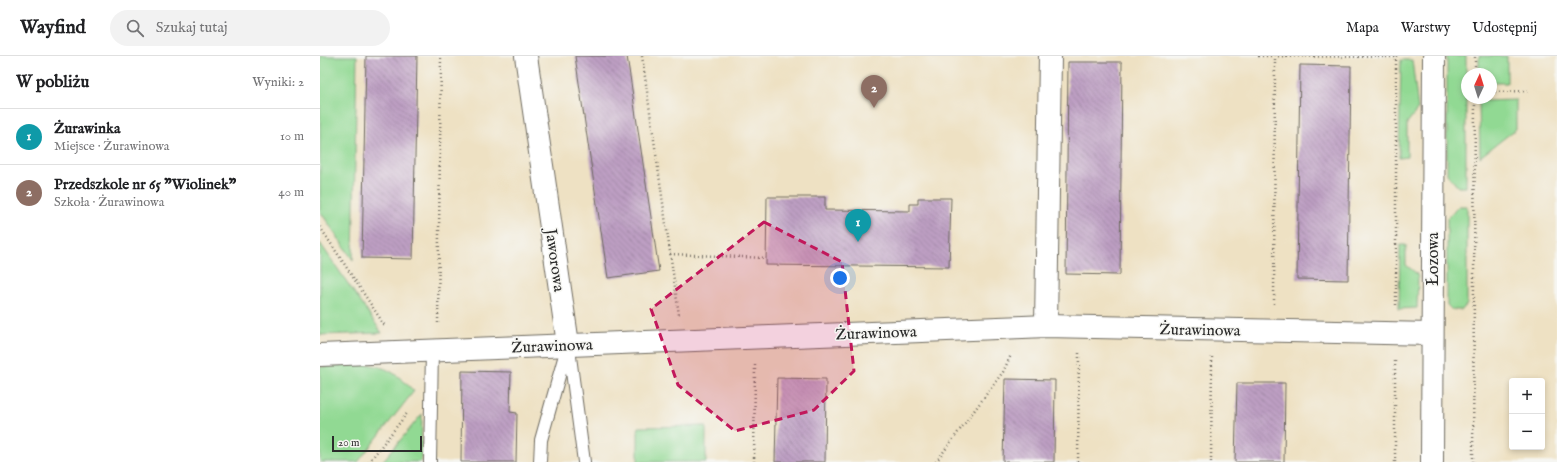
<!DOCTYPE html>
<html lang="pl">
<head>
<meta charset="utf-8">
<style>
  :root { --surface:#fff; --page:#f2f2f2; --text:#202124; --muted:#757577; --line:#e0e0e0; --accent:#ea580c }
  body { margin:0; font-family:"IM FELL English",serif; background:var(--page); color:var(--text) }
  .controls { position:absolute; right:12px; bottom:12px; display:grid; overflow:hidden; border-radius:4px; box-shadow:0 2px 6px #0003 }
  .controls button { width:36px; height:36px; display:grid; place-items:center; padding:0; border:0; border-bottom:1px solid var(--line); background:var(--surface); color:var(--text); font:20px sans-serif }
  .compass { position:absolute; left:1141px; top:12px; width:36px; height:36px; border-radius:50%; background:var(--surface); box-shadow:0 2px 6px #0003; rotate:4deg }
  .scale { position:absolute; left:12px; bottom:10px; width:90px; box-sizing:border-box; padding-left:4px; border:2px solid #2b2b2b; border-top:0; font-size:11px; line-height:14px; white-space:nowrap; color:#2b2b2b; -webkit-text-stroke:3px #f6f6f2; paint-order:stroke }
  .you { position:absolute; left:520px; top:222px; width:14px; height:14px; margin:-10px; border:3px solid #fff; border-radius:50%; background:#1a73e8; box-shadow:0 0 0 6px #1a73e833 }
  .badge { display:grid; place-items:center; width:26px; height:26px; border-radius:50%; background:var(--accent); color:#fff; font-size:13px; font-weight:700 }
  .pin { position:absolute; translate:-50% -33px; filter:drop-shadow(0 1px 2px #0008) }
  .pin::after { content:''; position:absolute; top:21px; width:14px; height:12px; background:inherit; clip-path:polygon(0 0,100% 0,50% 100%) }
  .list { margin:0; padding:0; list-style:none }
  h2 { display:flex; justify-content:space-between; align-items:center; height:52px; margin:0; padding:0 16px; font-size:17px }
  h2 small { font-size:13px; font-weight:400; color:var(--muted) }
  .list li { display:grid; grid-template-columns:26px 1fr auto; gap:12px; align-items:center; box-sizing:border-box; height:56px; padding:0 16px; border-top:1px solid var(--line) }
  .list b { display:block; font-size:15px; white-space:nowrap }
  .list p { margin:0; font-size:13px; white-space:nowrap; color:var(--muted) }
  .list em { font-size:13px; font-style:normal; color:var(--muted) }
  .icon { flex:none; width:22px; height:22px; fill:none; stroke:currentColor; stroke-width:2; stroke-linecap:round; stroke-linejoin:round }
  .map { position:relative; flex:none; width:1237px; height:406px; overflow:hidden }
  header { display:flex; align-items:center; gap:24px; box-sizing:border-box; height:56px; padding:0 20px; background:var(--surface); border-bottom:1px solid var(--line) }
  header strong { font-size:19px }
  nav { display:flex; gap:22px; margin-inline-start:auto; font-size:14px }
  .search { width:280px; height:36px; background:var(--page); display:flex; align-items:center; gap:10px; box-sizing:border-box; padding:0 14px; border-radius:22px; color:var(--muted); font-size:15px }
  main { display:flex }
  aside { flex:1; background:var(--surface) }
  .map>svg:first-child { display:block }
</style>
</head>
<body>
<header>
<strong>Wayfind</strong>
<div class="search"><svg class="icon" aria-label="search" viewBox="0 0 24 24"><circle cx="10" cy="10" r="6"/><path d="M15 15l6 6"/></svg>Szukaj tutaj</div>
<nav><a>Mapa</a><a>Warstwy</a><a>Udostępnij</a></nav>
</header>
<main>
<aside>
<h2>W pobliżu<small>Wyniki: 2</small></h2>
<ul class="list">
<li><span class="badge" style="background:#0f9aa8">1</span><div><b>Żurawinka</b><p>Miejsce · Żurawinowa</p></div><em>10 m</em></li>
<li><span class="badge" style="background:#8d6e63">2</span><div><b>Przedszkole nr 65 &quot;Wiolinek&quot;</b><p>Szkoła · Żurawinowa</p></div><em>40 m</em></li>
</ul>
</aside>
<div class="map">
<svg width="1237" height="406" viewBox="0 0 1237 406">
  <defs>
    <pattern id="building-back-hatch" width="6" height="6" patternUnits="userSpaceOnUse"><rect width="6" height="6" fill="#bd9fc3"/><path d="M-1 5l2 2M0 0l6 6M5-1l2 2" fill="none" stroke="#9a829f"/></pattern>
  </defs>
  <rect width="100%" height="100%" fill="#f6f6f2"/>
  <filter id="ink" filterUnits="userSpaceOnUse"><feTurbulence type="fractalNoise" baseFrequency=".025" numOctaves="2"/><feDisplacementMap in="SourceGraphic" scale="8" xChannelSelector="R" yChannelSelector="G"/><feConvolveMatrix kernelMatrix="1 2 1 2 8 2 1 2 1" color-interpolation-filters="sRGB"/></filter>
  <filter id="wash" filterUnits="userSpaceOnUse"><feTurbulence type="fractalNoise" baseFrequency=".012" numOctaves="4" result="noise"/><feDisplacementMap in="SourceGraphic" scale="16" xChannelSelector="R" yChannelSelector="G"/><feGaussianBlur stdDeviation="0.9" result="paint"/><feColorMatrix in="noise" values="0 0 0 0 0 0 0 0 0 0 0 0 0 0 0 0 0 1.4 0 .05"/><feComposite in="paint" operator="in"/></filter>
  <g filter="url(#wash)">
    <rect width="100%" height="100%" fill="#eee1c3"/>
    <!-- green -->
    <g fill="#91d993" stroke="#5e825f">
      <path d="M0 0H37L33 204 0 155Z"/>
      <path d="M1127 0H1146V131H1138L1127 118Z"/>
      <path d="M1159 0H1187V27H1171V18H1159Z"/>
      <path d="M1081 4H1092L1098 53 1087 67V101L1079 102Z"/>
      <path d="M1196 44V73L1160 101 1159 45Z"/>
      <path d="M1139 150H1147V248L1142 254H1132L1127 249V162Z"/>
      <path d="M0 187 62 277 0 279Z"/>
      <path d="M1080 189H1086V209L1096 217 1098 221 1097 252 1079 253Z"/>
      <path d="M44 308C68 310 78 319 94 335L38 406H0V311Z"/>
      <path d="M102 358 101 406H62Z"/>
      <path d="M386 370V406H318V371Z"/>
    </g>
    <g id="blocks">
      <!-- building -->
      <g fill="url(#building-back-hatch)">
        <path d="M46 0H97L93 203 42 202Z"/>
        <path d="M255 0H307L339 215 288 222Z"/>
        <path d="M748 6H802L800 219 746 218Z"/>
        <path d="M980 9 1031 10 1028 224 977 223Z"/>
        <path d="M447 141H505V154L590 155V148H598V142H631L629 211 446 209Z"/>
        <path d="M142 315 191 316 190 356 197 357 196 406H141Z"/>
        <path d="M457 322 506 323 505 406H455Z"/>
        <path d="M685 323 735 324 734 406H683Z"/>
        <path d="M917 327H965L964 406H915Z"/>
      </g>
    </g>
  </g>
  <g filter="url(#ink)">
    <use href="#blocks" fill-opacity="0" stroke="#6f6b60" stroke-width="1"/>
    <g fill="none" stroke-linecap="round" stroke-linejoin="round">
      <defs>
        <g id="lane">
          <path d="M249 293 264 406"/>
          <path d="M110 406 112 294"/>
          <path d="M220 406 221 384 248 288"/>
        </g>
        <g id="street">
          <path d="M206 0 248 288"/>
          <path d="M726 270 730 0"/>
          <path d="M0 299 726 270 1112 278"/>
          <path d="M1112 406 1114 0"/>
        </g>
      </defs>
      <!-- lane casing -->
      <use href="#lane" stroke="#6f6b60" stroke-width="14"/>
      <!-- street casing -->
      <use href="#street" stroke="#6f6b60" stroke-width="24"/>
      <!-- path -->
      <g stroke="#6f6b60" stroke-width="2.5" stroke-dasharray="1 3" stroke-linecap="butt">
        <path d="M322 0 359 259"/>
        <path d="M938 0 1076 1"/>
        <path d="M1076 0V252"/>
        <path d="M1155 18V0"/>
        <path d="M1171 36 1208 35"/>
        <path d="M0 171 65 270"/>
        <path d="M350 198 446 202"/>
        <path d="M954 248 955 0"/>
        <path d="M118 267 121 0"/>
        <path d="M1075 305V406"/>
        <path d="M49 406 88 356"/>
        <path d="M434 406 435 309"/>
        <path d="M616 406 683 316 691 299"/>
        <path d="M758 406 759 297"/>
        <path d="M891 406 892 300"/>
        <path d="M1153 406 1155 42"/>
      </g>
      <!-- lane -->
      <use href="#lane" stroke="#fff" stroke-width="12"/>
      <!-- street -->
      <use href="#street" stroke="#fff" stroke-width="22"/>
    </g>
  </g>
  <!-- marked area -->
  <path fill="#c2185b" fill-opacity="0.2" stroke="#c2185b" stroke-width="3" stroke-dasharray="8 5" stroke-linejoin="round" d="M444 166 522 206 534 315 494 354 415 375 358 329 331 253Z"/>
  <g text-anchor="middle" stroke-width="3" stroke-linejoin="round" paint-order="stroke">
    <!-- street labels -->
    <g font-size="16" fill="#2b2b2b" stroke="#f6f6f2">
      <text transform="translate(1112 203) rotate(-90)" y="6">Łozowa</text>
      <text transform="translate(236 204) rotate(82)" y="6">Jaworowa</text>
      <text transform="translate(880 273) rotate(1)" y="6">Żurawinowa</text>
      <text transform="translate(556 276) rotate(-2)" y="6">Żurawinowa</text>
      <text transform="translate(232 289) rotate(-2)" y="6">Żurawinowa</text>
    </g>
  </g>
</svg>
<div class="controls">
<button>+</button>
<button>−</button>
</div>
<svg class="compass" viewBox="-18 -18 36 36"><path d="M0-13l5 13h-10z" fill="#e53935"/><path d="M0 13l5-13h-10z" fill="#757577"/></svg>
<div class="scale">20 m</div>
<div class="you"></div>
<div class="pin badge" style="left:538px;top:186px;background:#0f9aa8">1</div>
<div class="pin badge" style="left:554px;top:52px;background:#8d6e63">2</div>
</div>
</main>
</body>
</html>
